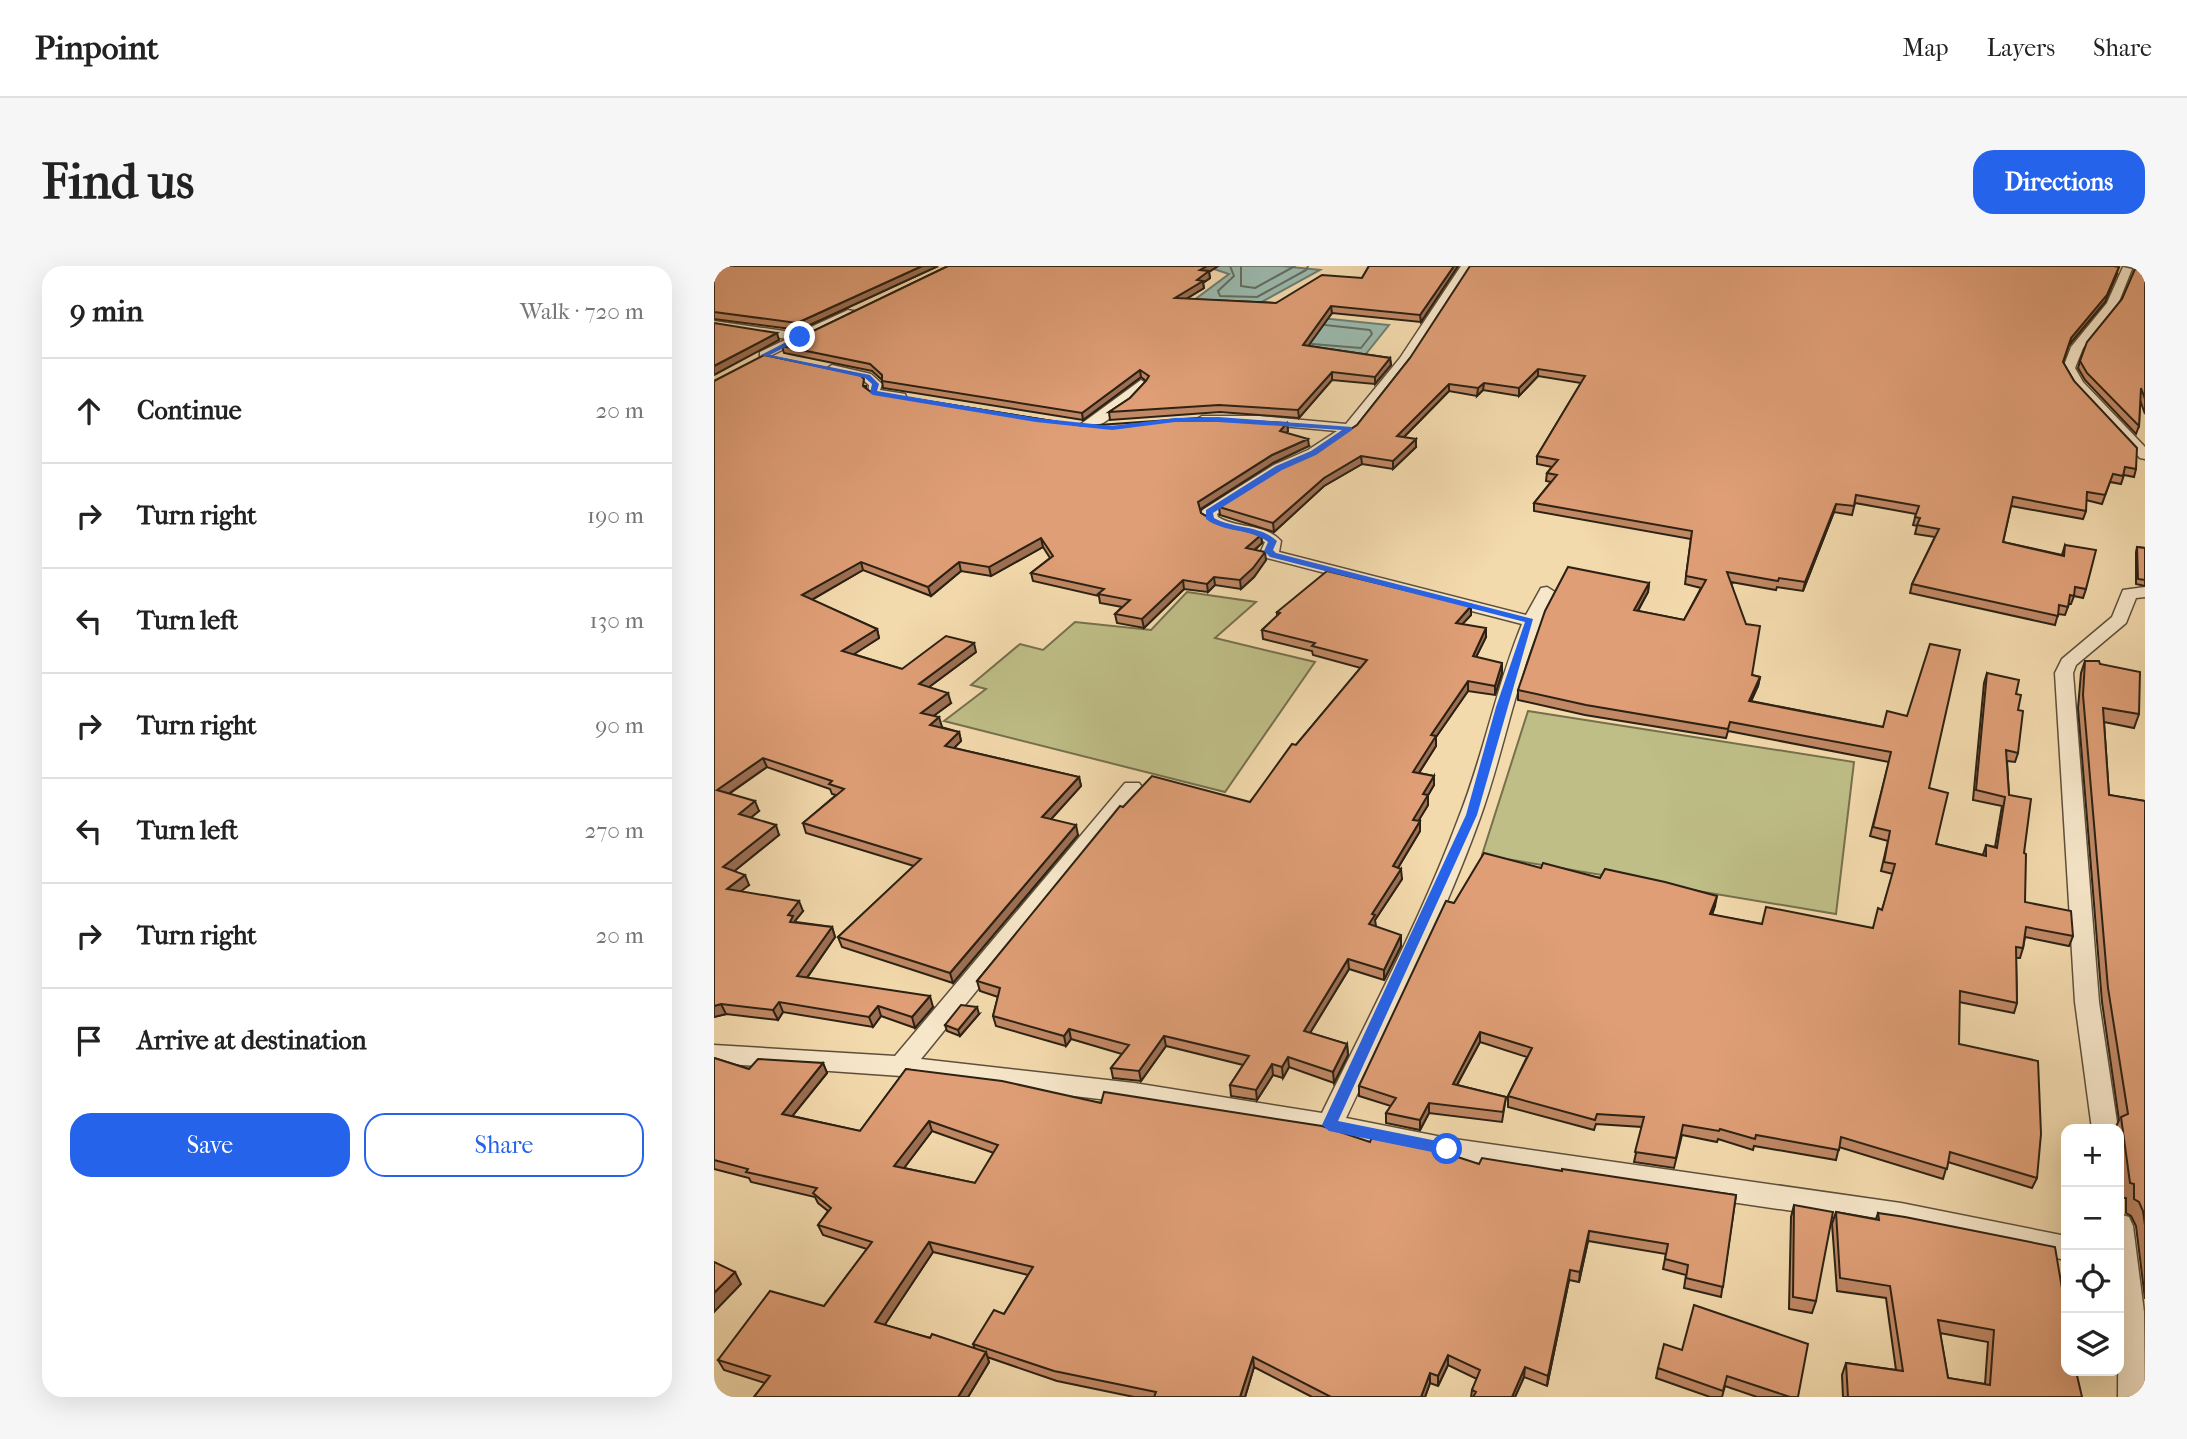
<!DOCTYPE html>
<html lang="en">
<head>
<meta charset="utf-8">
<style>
  :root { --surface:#fff; --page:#f6f6f6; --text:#222; --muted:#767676; --line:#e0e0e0; --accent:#2563eb }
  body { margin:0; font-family:"IM FELL French Canon",serif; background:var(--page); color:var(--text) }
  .controls { position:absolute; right:21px; bottom:21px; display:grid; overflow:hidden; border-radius:14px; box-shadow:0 7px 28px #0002 }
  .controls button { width:63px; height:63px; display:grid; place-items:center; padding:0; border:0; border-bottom:2px solid var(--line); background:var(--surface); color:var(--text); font:35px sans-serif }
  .stop { position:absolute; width:21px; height:21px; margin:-16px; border:5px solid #2563eb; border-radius:50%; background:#fff }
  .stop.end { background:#2563eb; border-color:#fff; box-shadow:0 2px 7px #0008 }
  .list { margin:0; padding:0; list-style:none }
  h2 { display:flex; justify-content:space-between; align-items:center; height:91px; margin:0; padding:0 28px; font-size:30px }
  h2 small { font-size:23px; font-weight:400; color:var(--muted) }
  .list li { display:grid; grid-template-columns:46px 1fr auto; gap:21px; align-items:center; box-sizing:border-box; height:105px; padding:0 28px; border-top:2px solid var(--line) }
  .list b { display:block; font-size:26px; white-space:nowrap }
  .list em { font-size:23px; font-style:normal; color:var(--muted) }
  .actions { display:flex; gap:14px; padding:21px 28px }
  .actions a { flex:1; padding:16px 0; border:2px solid var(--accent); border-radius:21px; text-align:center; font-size:24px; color:var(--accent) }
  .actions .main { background:var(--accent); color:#fff }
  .icon { flex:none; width:38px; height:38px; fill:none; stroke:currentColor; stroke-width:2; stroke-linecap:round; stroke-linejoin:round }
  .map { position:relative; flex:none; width:1431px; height:1131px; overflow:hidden; border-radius:21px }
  header { display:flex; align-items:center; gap:42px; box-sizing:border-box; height:98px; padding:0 35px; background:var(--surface); border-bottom:2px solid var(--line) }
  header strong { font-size:33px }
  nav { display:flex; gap:38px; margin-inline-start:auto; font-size:24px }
  .intro { display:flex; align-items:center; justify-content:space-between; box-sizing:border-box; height:168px; padding:0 42px }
  h1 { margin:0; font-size:49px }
  .button { padding:18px 32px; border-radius:21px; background:var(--accent); color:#fff; font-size:24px; font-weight:700 }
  main { display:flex; gap:42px; padding:0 42px }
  aside { flex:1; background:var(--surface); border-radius:21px; box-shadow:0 7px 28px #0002 }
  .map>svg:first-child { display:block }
</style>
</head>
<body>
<header>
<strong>Pinpoint</strong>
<nav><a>Map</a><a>Layers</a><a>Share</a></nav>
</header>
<div class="intro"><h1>Find us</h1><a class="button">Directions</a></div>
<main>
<aside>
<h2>9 min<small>Walk · 720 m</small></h2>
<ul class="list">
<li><svg class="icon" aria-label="ahead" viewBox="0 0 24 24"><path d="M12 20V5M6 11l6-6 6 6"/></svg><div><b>Continue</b></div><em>20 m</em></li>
<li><svg class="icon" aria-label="right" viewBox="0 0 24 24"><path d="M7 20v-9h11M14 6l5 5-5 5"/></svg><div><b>Turn right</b></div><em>190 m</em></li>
<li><svg class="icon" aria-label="left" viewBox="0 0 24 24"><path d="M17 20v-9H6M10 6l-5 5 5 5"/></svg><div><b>Turn left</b></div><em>130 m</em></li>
<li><svg class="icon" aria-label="right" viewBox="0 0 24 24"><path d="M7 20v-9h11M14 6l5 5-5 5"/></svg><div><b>Turn right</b></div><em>90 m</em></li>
<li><svg class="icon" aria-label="left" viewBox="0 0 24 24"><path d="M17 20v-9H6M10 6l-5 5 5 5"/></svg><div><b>Turn left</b></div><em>270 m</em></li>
<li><svg class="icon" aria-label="right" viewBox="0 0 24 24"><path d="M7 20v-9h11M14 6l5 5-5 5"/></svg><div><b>Turn right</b></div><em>20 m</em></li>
<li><svg class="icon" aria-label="arrive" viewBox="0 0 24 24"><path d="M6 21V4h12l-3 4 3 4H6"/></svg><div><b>Arrive at destination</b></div></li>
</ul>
<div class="actions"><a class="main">Save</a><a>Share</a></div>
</aside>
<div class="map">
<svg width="1431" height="1131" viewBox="0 0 1431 1131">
  <rect width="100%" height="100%" fill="#f3daad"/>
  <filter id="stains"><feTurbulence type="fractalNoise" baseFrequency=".00286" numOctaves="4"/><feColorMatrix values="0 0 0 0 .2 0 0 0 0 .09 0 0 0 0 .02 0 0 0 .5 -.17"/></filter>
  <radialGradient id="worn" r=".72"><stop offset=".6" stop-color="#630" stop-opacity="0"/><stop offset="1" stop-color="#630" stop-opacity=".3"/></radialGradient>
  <!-- green -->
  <g fill="#bfbe87" stroke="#76704d" stroke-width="2">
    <path d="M473 326 542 336 501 372 601 396 511 526 230 455 272 423 257 419 306 378 329 384 361 356 437 364Z"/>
    <path d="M814 445 1140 496 1122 648 768 589Z"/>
  </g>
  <!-- water -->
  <g fill="#9bbaae" stroke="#6f7d70" stroke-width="2">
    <path d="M499 0H568L606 4 544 38 476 37 515 8 497 2Z"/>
    <path d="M597 51 675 59 651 89 572 83Z"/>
  </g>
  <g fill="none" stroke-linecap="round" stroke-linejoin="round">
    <!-- shore -->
    <g stroke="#646e60" stroke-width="2">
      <path d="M516 0 520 10 504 25 506 30 543 31 592 4 594 0"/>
      <path d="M527 0V20L541 22 581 0"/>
      <path d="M598 78 647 82 658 68 656 64 611 59"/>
    </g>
    <!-- canal -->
    <path fill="#9bbaae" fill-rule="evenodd" d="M1409 0H1431V6L1411 3Z"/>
    <defs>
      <g id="street">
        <path d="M747 0H757L694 98 641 165 604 190 570 205 503 248 504 251C523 263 551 257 567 275L565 286 812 349 827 322 833 321 841 326C804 398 793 477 766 552 729 655 678 753 632 852L733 872 1187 937 1352 970V994L1187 961 733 894 615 869 420 837 187 810 0 797V779L181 790 411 517H425L428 521 425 525 207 793 420 817 608 847C655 750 707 653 745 551 770 488 782 421 808 358L553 292 547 285 551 276 547 274C528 266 494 269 487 246L490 243 560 199 594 184 623 165 546 158H488L481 154 488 150H546L632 158 686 92Z"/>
        <path d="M1409 1 1418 3 1404 38 1369 82 1361 102 1369 116 1431 181V193L1426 192 1360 121 1349 102 1357 81 1393 37Z"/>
        <path d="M134 44 144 46 50 93 46 92V86L73 73 0 61V55L84 67Z"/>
        <path d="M118 99 157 108 168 118 166 124 191 128 192 131 186 135 154 130 155 119 149 114 114 106 112 103Z"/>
        <path d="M427 114 433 118C422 132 385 167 367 164V158Z"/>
        <path d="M1431 321V331L1422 332 1412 357 1362 399 1359 407 1385 736 1404 863H1378L1361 736 1341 407 1348 393 1398 351 1409 324Z"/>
        <path d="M1405 948 1415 951 1419 960 1430 1046 1431 1131H1404Z"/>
      </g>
    </defs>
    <!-- street casing -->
    <use href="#street" stroke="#5e4f3a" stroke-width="3"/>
    <!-- street -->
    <use href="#street" fill="#f7e7ca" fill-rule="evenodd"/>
  </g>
  <!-- wall -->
  <g fill="#c08865" stroke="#2c2113" stroke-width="2" fill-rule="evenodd">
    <path d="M0 0H224L85 64 0 53Z"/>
    <path d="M234 0H504L495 6 496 12 489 17 490 22 472 33 562 37 648 12 655 0H744L707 56 618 47 594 80 676 92 677 99 661 118 618 114 585 152 506 146 396 154 395 146 416 132 432 115 427 111 369 154 169 122 168 114 158 105 70 87 68 80Z"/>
    <path d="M1431 5V148L1426 134 1425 160 1422 168 1371 114 1364 102 1366 95Z"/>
    <path d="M1403 8 1391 36 1355 79 1349 96 1360 115 1422 203 1420 211 1410 209 1407 218 1396 216 1388 238 1372 234V245L1369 253 1297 240 1289 276 1348 289 1351 279 1372 323 1369 332 1360 330 1357 338H1355L1351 349 1344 348 1341 359 1196 327 1198 318 1221 271 1201 268 1203 260 1199 259 1202 248 1141 237 1138 249 1120 246 1089 325 1063 321 1062 324 1017 316 1038 409 1046 411 1044 420 1037 435 1169 461 1215 522 1222 578 1269 589 1272 579 1281 581 1288 540 1259 534 1270 417 1273 407 1302 428 1304 444V487L1301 496 1293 495 1295 529 1310 587 1311 636 1359 670 1355 680 1311 671 1309 682 1306 692H1302L1303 737 1300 747 1245 736V778L1323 912 1318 922 1234 896 1229 913 1125 881 1122 894 1040 880 1039 884 1004 873 1003 876 968 869 960 902 920 896 928 861 882 858 880 864 794 841V830L813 791 766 776 743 819 792 831 788 856 715 847 706 864 672 857V847L677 840 645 830V820L740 637 827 602 886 612 1001 640 998 649 1048 658 1159 662 1168 644 1179 608 1167 605 1174 575 1156 570 1175 496 1014 465 1012 472 871 449 804 434V424L935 317 934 326 924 345 970 354 987 322 971 318 977 273 820 245V237L837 216 832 215 833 207 838 201 823 198V190L867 117 824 110 805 130 769 124 763 130 735 125 690 171 702 181 679 203 648 198 610 220 560 266 506 249 505 241 605 184 643 159 696 92Z"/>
    <path d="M0 115 152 120V123L157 126 370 160 573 157 574 165 572 167 595 180 559 197 486 244 487 247 504 257 547 269 548 277 541 284 552 294 540 311 527 323 501 319 494 326 470 323 430 362 403 357 401 348 408 341 386 337 385 330 319 315 317 307 336 292 329 281 277 310 247 305 217 330 149 304 98 334 163 363 165 372 139 388 188 403 262 386 215 421 237 437 219 450 228 461H227L245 466 247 475 240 482 365 511 367 520 337 553 364 569 239 717 128 681 124 671 200 600 92 567 89 557 122 529 118 528 116 523 53 501 15 528 45 545 36 552 65 569 20 605 35 619 26 625 89 645 81 655 82 656 118 661 121 671 93 712 219 741 201 762 167 750 159 761 69 746 64 754 12 748 0 751Z"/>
    <path d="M1423 281 1431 282V320L1422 318V286Z"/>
    <path d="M757 340V349L748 358 772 371 762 391 788 407 781 429 754 425 722 471V480L705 507 720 510V519L714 529V539L704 555 706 565 684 602 688 613 661 654V660L687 680 670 714 635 703 596 767 633 778 634 789 620 817 575 801 569 812 559 809 543 834 517 830 516 819 529 799 452 780 427 815 399 812 397 802 408 788 357 773 352 780 282 760 279 750 284 731 266 725 263 715 409 541 536 536 582 479 647 402 599 389 598 385 549 373 548 364 563 350V346Z"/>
    <path d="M1371 395 1386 398 1425 448 1420 462 1390 456 1395 529 1431 535V1033L1422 960 1417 950 1412 947V932H1409L1405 903V863H1401L1405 854 1388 736 1364 442 1367 407Z"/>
    <path d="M265 748 246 770 233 765 231 759Z"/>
    <path d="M0 792 35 803 109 797 113 807 78 850 146 865 192 803 387 837 656 876 765 898 848 905 1022 929 1007 1031 970 1022 972 1009 949 1003 952 988 874 975 865 1016 855 1014 833 1120 810 1111 801 1131H757L758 1124 763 1113 734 1099 724 1120 716 1117 711 1131H598L540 1101 531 1131H420L343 1115 273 1091 275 1096 254 1131H40L51 1117 10 1104 4 1094 110 1040 153 983 109 969 104 959 114 945 104 937 101 931 37 916 35 912 0 903ZM218 865 280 887 261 917 190 902ZM219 986 314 1009 290 1048 259 1078 261 1083 216 1072 170 1059Z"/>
    <path d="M1080 939 1102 1035 1098 1047 1075 1043 1077 951Z"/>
    <path d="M1122 946 1162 953 1164 947 1352 1105 1368 1131H1129L1128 1109 1132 1097 1182 1104 1172 1032 1123 1025 1118 958ZM1226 1067 1274 1076 1271 1118 1234 1112Z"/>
    <path d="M968 1084 1084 1131H1043L1011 1120 1008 1131H996L942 1112 944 1102Z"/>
    <path d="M1431 1123V1131H1426Z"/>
  </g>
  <!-- shaded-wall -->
  <g fill="#9c6f53" stroke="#2c2113" stroke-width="2">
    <path d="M208 0H224L85 64 83 57Z"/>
    <path d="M493 0H504L495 6 496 12 489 17 490 22 462 39 461 32 483 14 486 4Z"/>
    <path d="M740 0H744L707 56 706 49Z"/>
    <path d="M1405 1 1391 36 1355 79 1357 72Z"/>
    <path d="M617 40 618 47 590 86 589 79Z"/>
    <path d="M63 67 65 74 0 109V100Z"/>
    <path d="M676 92 677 99 661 118V111Z"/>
    <path d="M824 103V110L805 130V122Z"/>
    <path d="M426 104 427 111 369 154 368 147Z"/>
    <path d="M618 106V114L585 152 584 144Z"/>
    <path d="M770 117 769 124 763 130 764 122Z"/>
    <path d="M735 118V125L683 178V170Z"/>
    <path d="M573 157 574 165 566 173V165Z"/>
    <path d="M594 173 595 180 559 197 485 244 484 236 558 189Z"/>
    <path d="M702 173V181L679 203V195Z"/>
    <path d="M647 190 648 198 610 220 560 266 559 257 610 212Z"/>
    <path d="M1122 238 1120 246 1089 325 1091 316Z"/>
    <path d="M547 269 548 277 533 290 532 282Z"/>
    <path d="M327 272 329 281 277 310 275 301Z"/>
    <path d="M551 286 552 294 540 311 527 323 526 314Z"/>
    <path d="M147 296 149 304 90 338 88 329Z"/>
    <path d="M245 296 247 305 217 330 214 321Z"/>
    <path d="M500 311 501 319 494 326 493 318Z"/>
    <path d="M469 314 470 323 430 362 428 353Z"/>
    <path d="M935 317 934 326 919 353 920 344Z"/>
    <path d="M757 340V349L741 366 742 357Z"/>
    <path d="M772 362V371L758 399 759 390Z"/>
    <path d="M163 363 165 372 131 394 128 385Z"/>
    <path d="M260 377 262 386 207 427 205 418Z"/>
    <path d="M788 397V407L781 429V420Z"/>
    <path d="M1046 411 1044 420 1033 444 1035 435Z"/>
    <path d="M754 415V425L722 471V480L699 516V506L717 469Z"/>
    <path d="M234 427 237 437 210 457 207 447Z"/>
    <path d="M225 451 228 461 219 468 216 459Z"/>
    <path d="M245 466 247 475 233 489 231 480Z"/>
    <path d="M49 492 53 501 7 533 3 524Z"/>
    <path d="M720 510V519L713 531 714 529V539L699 564V554L709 528Z"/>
    <path d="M365 511 367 520 330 561 328 551Z"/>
    <path d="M41 535 45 545 29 558 25 548Z"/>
    <path d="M706 555V565L679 610V600Z"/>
    <path d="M62 559 65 569 13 611 9 601Z"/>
    <path d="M362 559 364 569 239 717 236 707Z"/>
    <path d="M687 603 688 613 661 654 662 660 656 668 655 658 658 648Z"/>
    <path d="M31 609 35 619 17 633 13 623Z"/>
    <path d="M1003 630 1001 640 994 658 996 648Z"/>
    <path d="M85 635 89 645 81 655 83 660 80 666 74 649Z"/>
    <path d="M118 661 121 671 87 720 83 710Z"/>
    <path d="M687 669V680L670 714V704Z"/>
    <path d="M634 693 635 703 591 775 590 765Z"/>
    <path d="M216 730 219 741 201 762 198 751Z"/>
    <path d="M65 736 69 746 64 754 59 744Z"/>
    <path d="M7 738 12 748 0 751V740Z"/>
    <path d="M164 740 167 750 159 761 155 751Z"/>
    <path d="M263 741 265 748 246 770 244 764Z"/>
    <path d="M355 763 357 773 352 780 350 770Z"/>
    <path d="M766 766V776L738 828 739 818Z"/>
    <path d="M450 770 452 780 427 815 425 805Z"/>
    <path d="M633 778 634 789 620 817 619 806Z"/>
    <path d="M574 791 575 801 569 812 568 801Z"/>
    <path d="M109 797 113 807 72 858 68 848Z"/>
    <path d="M558 798 559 809 543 834 542 824Z"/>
    <path d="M715 837V847L706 864V854Z"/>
    <path d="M215 855 218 865 184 910 180 900Z"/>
    <path d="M875 965 874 975 865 1016 866 1006Z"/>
    <path d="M215 976 219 986 166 1066 161 1056Z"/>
    <path d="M856 1004 855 1014 833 1120 834 1110Z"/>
    <path d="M21 1006 27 1018 0 1046V1027Z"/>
    <path d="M272 1086 275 1096 254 1131H244Z"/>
    <path d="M734 1089V1099L724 1120V1110Z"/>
    <path d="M539 1091 540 1101 531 1131H526Z"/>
    <path d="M811 1101 810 1111 801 1131H798Z"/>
    <path d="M716 1107V1117L711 1131H707Z"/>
  </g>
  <!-- building -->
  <g fill="#df9e76" stroke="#2c2113" stroke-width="2" fill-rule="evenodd">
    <path d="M0 0H208L83 57 0 46Z"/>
    <path d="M234 0H493L486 4 495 5 483 14 489 15 461 32 562 37 608 9 648 12 655 0H740L706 49 617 40 589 79 676 92 661 111 618 106 584 144 505 139 395 146 416 132 432 115 435 110 426 104 368 147 168 115V109L156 98 68 80Z"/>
    <path d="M756 0H1400L1405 1 1393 29 1357 72 1349 96 1360 115 1423 182 1422 203 1411 201 1409 210 1399 208 1391 229 1373 226 1372 245 1299 231 1289 276 1350 290 1351 279 1382 284 1372 323 1361 321 1360 330 1356 329 1354 341 1345 339 1344 350 1198 318 1225 263 1203 259 1206 252 1201 251 1205 240 1142 229 1140 240 1122 238 1091 316 1065 312 1064 315 1013 306 1032 358 1046 360 1038 409 1046 411 1035 435 1169 461 1173 445 1193 450 1216 378 1246 384 1215 522 1234 527 1222 578 1272 590V579L1283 582 1291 531 1262 524 1273 407 1305 414 1302 428 1307 429 1304 444 1309 445 1304 487 1292 484 1295 529 1317 533 1310 587 1312 588 1311 636 1357 645 1359 670 1312 661 1309 682 1302 681 1303 737 1246 725 1245 778 1324 795 1327 868 1323 912 1236 886 1233 903 1127 871 1125 884 1042 869 1041 873 1006 863 1005 865 969 859 962 892 921 886 930 851 883 848 881 854 794 830 818 782 766 766 739 818 792 831 789 846 715 837 706 854 672 847 682 832 645 820 732 635 740 637 770 587 827 602 829 597 886 612 891 603 951 616 1003 630 996 648 1048 658 1052 641 1159 662 1164 642 1168 644 1181 598 1170 596 1176 565 1159 561 1177 486 1016 456 1014 463 872 439 804 424 831 345 854 301 935 317 920 344 970 354 992 314 972 310 978 265 820 237 843 209 833 207 844 194 823 190 871 110 824 103 805 122 770 117 764 122 735 118 683 170 702 173 679 195 647 190 610 212 559 257 505 241 571 199 605 184 643 159 696 92Z"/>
    <path d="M1421 3 1431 5V133L1427 122 1425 160 1373 107 1366 95 1373 76 1408 33Z"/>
    <path d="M0 57 63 67 0 100Z"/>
    <path d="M50 89 146 109 150 113 149 120 157 126 370 160 484 152 573 157 566 165 594 173 558 189 484 236 487 247 504 257 547 269 532 282 551 286 539 302 526 314 500 311 493 318 469 314 428 353 401 348 416 334 384 328 390 323 317 307 339 290 327 272 275 301 245 296 214 321 147 296 88 329 163 363 128 385 188 403 232 370 260 377 205 418 234 427 207 447 225 451 216 459 245 466 231 480 365 511 328 551 362 559 236 707 124 671 207 593 89 557 130 523 115 518 118 515 49 492 3 524 41 535 25 548 62 559 9 601 31 609 13 623 85 635 74 649 79 650 76 656 118 661 83 710 216 730 198 751 164 740 155 751 65 736 59 744 7 738 0 740V115Z"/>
    <path d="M1423 281 1431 282V314L1424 313Z"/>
    <path d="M613 305 757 340 742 357 772 362 759 390 788 397 781 420 754 415 717 469 722 470 699 506 720 510 709 528 714 529 699 554 706 555 679 600 687 603 658 648 661 649 655 658 687 669 670 704 634 693 590 765 633 778 619 806 574 791 568 801 558 798 542 824 516 819 535 790 450 770 425 805 397 802 415 779 355 763 350 770 279 750 286 722 263 715 406 540 409 541 438 510 536 536 578 478 582 479 653 394 598 380 601 377 548 364 566 347 563 346Z"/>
    <path d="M1371 395H1385L1386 398 1426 406 1425 448 1389 442 1395 529 1431 535V959L1429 945 1425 936 1420 933V918L1416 917 1407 851 1414 848 1394 722 1369 429Z"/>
    <path d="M247 739 263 741 244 764 231 759Z"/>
    <path d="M0 792 35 803 44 793 109 797 68 848 146 865 192 803 288 815 387 837 390 826 608 860 656 876 658 871 722 884 765 898 768 892 848 905V903L1022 929 1009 1021 972 1012 974 999 951 993 954 978 875 965 866 1006 856 1004 834 1110 811 1101 798 1131H759L762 1126 758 1124 766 1104 734 1089 724 1110 716 1107 707 1131H617L539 1091 526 1131H440L442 1126 340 1105 259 1078 280 1044 290 1048 319 1001 215 976 161 1056 216 1072 218 1068 272 1086 244 1131H40L56 1110 4 1094 56 1025 110 1040 158 976 104 959 117 942 99 927 103 922 32 906 34 903 0 894ZM215 855 284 879 261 917 180 900Z"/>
    <path d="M1080 939 1119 946 1102 1035 1079 1031Z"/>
    <path d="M1122 946 1165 954 1164 947 1191 951 1341 981 1352 1046V1105H1362L1368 1131H1134L1132 1097 1189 1105 1176 1020 1126 1012ZM1224 1054 1280 1064 1276 1119 1234 1112Z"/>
    <path d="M0 996 21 1006 0 1027Z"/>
    <path d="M980 1039 1094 1078 1084 1131H1076L1013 1110 1009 1125 944 1102 950 1078 968 1084Z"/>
  </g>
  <!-- route -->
  <path fill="#2563eb" d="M86 69 89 72 56 89 156 109 165 118 163 125 322 152 398 160 461 152 504 151 638 161V164L602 189 568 204 499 247 500 252C520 263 546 259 563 275L559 284 562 287 819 353 763 549 624 855 733 877 741 883 738 887 733 889 615 865 608 859 752 549 782 441 811 356 556 291 550 285 554 276C536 262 510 267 492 253V244L562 200 597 185 628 164 504 156H461L398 164 322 156 159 129 156 127 158 118 151 112 47 89Z"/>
  <rect width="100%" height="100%" filter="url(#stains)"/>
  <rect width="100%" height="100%" fill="url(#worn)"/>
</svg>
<div class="controls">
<button>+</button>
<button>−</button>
<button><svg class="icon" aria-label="locate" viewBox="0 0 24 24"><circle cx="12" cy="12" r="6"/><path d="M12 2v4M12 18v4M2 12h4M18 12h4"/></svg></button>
<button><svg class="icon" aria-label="layers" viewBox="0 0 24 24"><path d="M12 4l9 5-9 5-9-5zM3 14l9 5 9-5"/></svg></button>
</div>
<div class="stop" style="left:733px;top:883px"></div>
<div class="stop end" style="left:86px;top:71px"></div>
</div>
</main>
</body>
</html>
